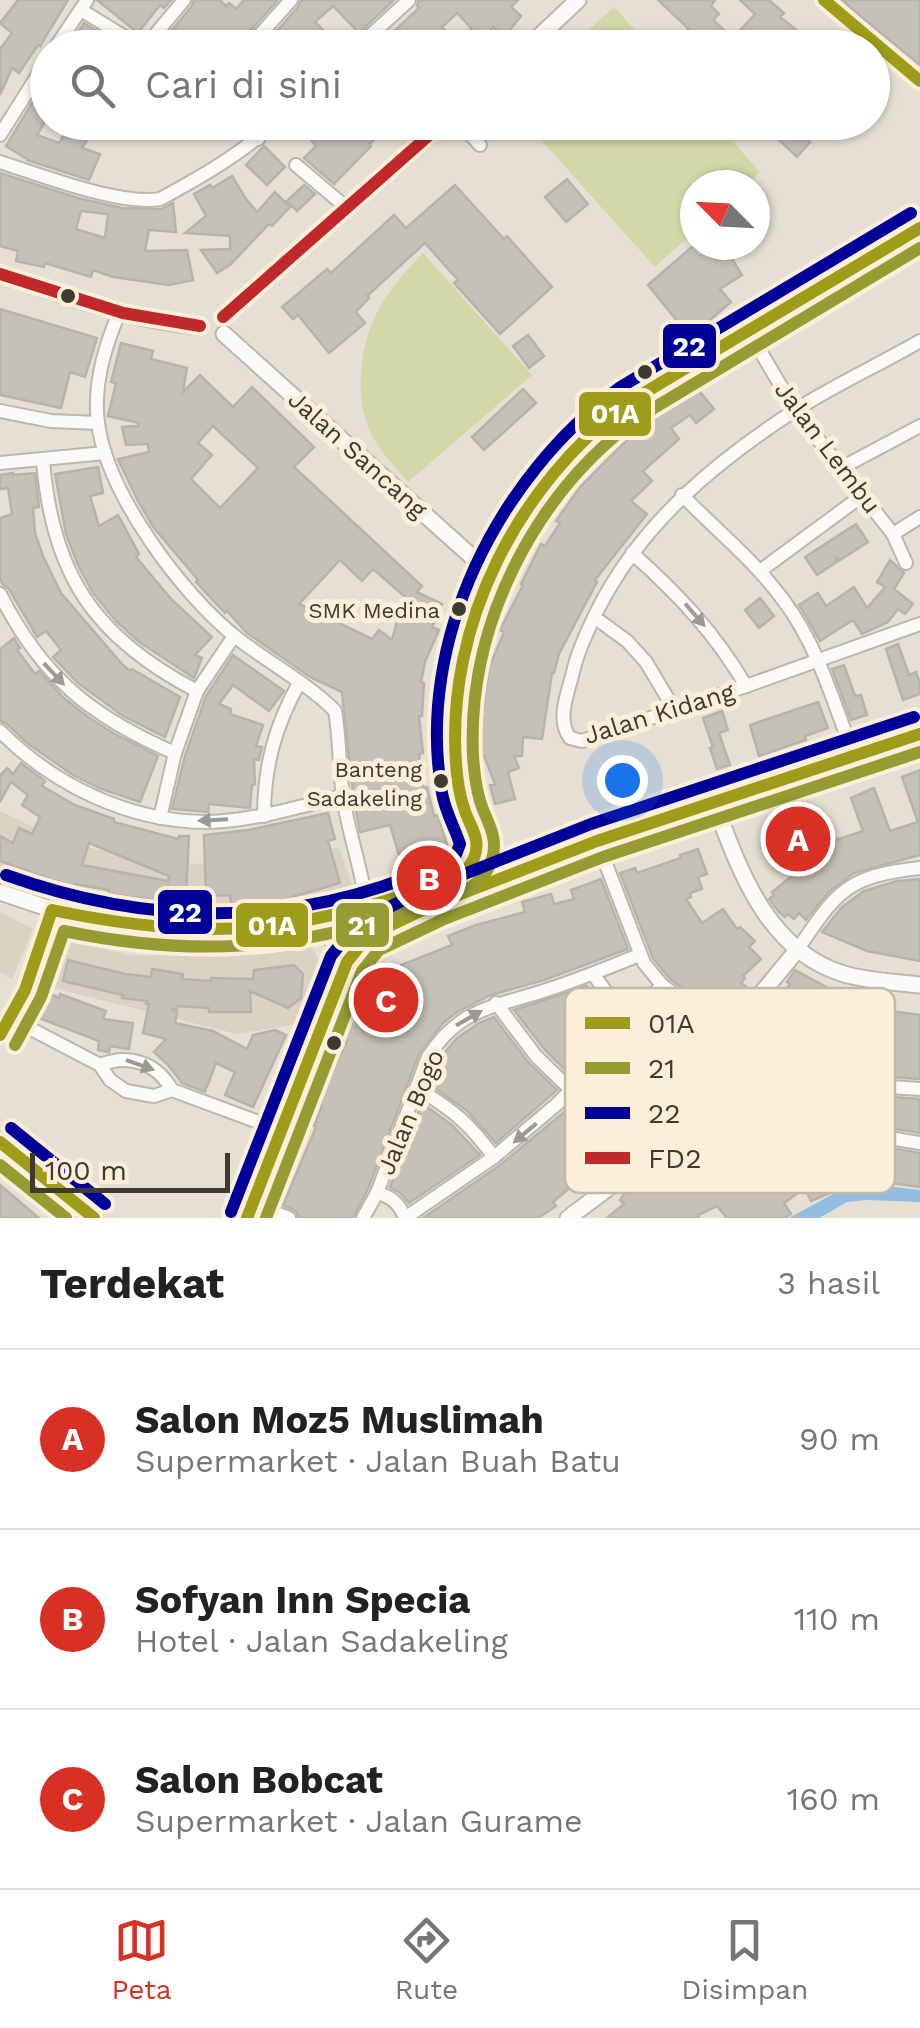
<!DOCTYPE html>
<html lang="id">
<head>
<meta charset="utf-8">
<style>
  :root { --surface:#fff; --page:#f2f2f2; --text:#222; --muted:#767676; --line:#e0e0e0; --accent:#d93025 }
  body { margin:0; font-family:"Work Sans",sans-serif; background:var(--page); color:var(--text) }
  .compass { position:absolute; left:680px; top:170px; width:90px; height:90px; border-radius:50%; background:var(--surface); box-shadow:0 2px 8px #0004; rotate:294deg }
  .scale { position:absolute; left:30px; bottom:25px; width:200px; box-sizing:border-box; padding-left:10px; border:5px solid #3e3a31; border-top:0; font-size:28px; line-height:35px; white-space:nowrap; color:#3e3a31; -webkit-text-stroke:8px #fbefd9; paint-order:stroke }
  .you { position:absolute; left:622px; top:780px; width:35px; height:35px; margin:-25px; border:8px solid #fff; border-radius:50%; background:#1a73e8; box-shadow:0 0 0 15px #1a73e833 }
  .badge { display:grid; place-items:center; width:65px; height:65px; border-radius:50%; background:var(--accent); color:#fff; font-size:32px; font-weight:700 }
  .pin { position:absolute; translate:-50% -50%; border:5px solid #fff; box-shadow:0 2px 10px #0006 }
  .list { margin:0; padding:0; list-style:none }
  h2 { display:flex; justify-content:space-between; align-items:center; height:130px; margin:0; padding:0 40px; font-size:42px }
  h2 small { font-size:32px; font-weight:400; color:var(--muted) }
  .list li { display:grid; grid-template-columns:65px 1fr auto; gap:30px; align-items:center; box-sizing:border-box; height:180px; padding:0 40px; border-top:2px solid var(--line) }
  .list b { display:block; font-size:38px; white-space:nowrap }
  .list p { margin:0; font-size:32px; white-space:nowrap; color:var(--muted) }
  .list em { font-size:32px; font-style:normal; color:var(--muted) }
  .icon { flex:none; width:55px; height:55px; fill:none; stroke:currentColor; stroke-width:2; stroke-linecap:round; stroke-linejoin:round }
  .map { position:relative; flex:none; width:920px; height:1218px; overflow:hidden }
  .search { position:absolute; background:var(--surface); box-shadow:0 2px 8px #0004; left:30px; right:30px; top:30px; height:110px; display:flex; align-items:center; gap:25px; box-sizing:border-box; padding:0 35px; border-radius:55px; color:var(--muted); font-size:38px }
  .sheet { height:670px; background:var(--surface) }
  nav { display:flex; justify-content:space-around; align-items:center; box-sizing:border-box; height:140px; border-top:2px solid var(--line); background:var(--surface); font-size:28px; color:var(--muted) }
  nav a { display:grid; justify-items:center; gap:5px }
  nav .on { color:var(--accent) }
  .map>svg:first-child { display:block }
</style>
</head>
<body>
<div class="map">
<svg width="920" height="1218" viewBox="0 0 920 1218">
  <rect width="100%" height="100%" fill="#e6e0d4"/>
  <!-- industrial -->
  <g fill="#dad2c2">
    <path d="M0 811 33 827 94 849 185 864 237 863 339 847 355 893 289 908 220 916 122 909 0 871Z"/>
    <path d="M0 912 33 929 12 979 0 972Z"/>
    <path d="M60 937 127 955 228 957 311 946 330 980 303 1023 237 1034 45 986Z"/>
  </g>
  <!-- green -->
  <g fill="#d3d8a8">
    <path d="M614 7 650 47H570Z"/>
    <path d="M526 123H716L760 172 746 185H695V231L655 267Z"/>
    <path d="M423 253 532 375 408 482C395 466 378 450 370 431 362 414 360 396 361 377 363 323 386 291 423 253Z"/>
  </g>
  <!-- water -->
  <path fill="#93bce1" d="M867 1184 920 1190V1202L866 1200 847 1202 819 1218H789L844 1188Z"/>
  <!-- building -->
  <g fill="#c6c1b8" stroke="#b8b3aa" stroke-width="2.5" fill-rule="evenodd">
    <path d="M18 0H68L40 46 38 45 19 73 12 68 0 95V49L12 33 0 23Z"/>
    <path d="M97 0H171L164 8 160 5 138 33Z"/>
    <path d="M194 0H220L226 6 229 3 236 9 244 0H278L241 41 238 48H157L192 6Z"/>
    <path d="M301 0H394L359 33 333 6 315 22 341 48H262L298 7Z"/>
    <path d="M419 0H518L511 7 521 16 505 36 493 27 475 48H373L387 34 389 36 419 8 417 6ZM457 13 472 29 457 43 442 27Z"/>
    <path d="M658 0H715L711 6 719 14 713 20 733 38 755 14 740 0H769L784 13 780 17 819 48H790L768 30 752 48H670L689 29Z"/>
    <path d="M842 0H920V65L864 19Z"/>
    <path d="M84 23 123 48H67Z"/>
    <path d="M48 79V117L37 135 59 143 72 122H98L82 148 100 154 89 180 27 160V159L6 146 35 98 37 100Z"/>
    <path d="M297 122H394L369 144 371 146 334 184 304 158 316 146Z"/>
    <path d="M765 122H820L807 139 810 142 797 157 776 137 777 135Z"/>
    <path d="M264 146 285 167 267 185 246 165Z"/>
    <path d="M0 173 78 198 122 208 161 209 173 203 176 232 149 230 145 251 187 250 193 280 169 285 113 277 93 270 91 277 45 263 44 267 16 261 18 251 0 246ZM81 211 108 214 105 238 76 229Z"/>
    <path d="M232 176 246 199 257 212 275 192 290 207 272 226 269 224 230 265 217 273 201 250 230 249V236L185 233 206 216 194 194 210 185 212 188Z"/>
    <path d="M567 179 588 204 566 222 545 197Z"/>
    <path d="M304 185 315 194 297 211 287 201Z"/>
    <path d="M455 185 504 239 507 236 552 287 500 334 454 283 458 280 425 243 367 296 369 298 356 312 365 323 329 353 298 315 293 319 282 307 327 269 331 273 394 215 406 228Z"/>
    <path d="M694 245H724L733 255 731 257 742 275 720 289 731 302 690 337 648 285Z"/>
    <path d="M0 309 97 338 85 377 70 372 61 408 0 395Z"/>
    <path d="M528 335 544 356 529 368 513 346Z"/>
    <path d="M121 343 153 351 151 359 187 368 183 392 200 375 233 407 252 387 314 447 294 467 422 586 417 592 442 604 434 622 373 569 362 581 340 560 299 604 372 639 379 630 392 640 399 614 434 623 432 627 439 630 425 662 421 682 424 683 422 716H419L423 753 419 754 423 788 427 787 434 816 438 815 451 858 404 872 390 825 360 832 353 794 342 692 310 677 247 633 227 611 225 613 196 582 198 580 154 528 138 501 118 459 149 452 148 444 126 445 122 427 138 426 139 423 108 416 116 383 111 382ZM213 426 258 468 220 508 191 479 212 455 198 443Z"/>
    <path d="M692 382 714 409 696 423 690 415 671 428 679 439 643 471 652 481 631 501 647 514 595 580 597 582 559 654 554 673H552L542 739 523 737 522 756H514L519 768 508 772 515 799 495 804 490 785 495 784 484 756H479L480 710H483L489 668 504 632 500 630 523 585 521 584 541 544 545 546 560 523 556 521 580 487 640 427 639 424 660 407 659 406Z"/>
    <path d="M523 389 536 403 484 450 472 437Z"/>
    <path d="M98 467 103 493 90 496 99 526 118 515 139 554 136 557 171 599 212 637 195 655 202 658 194 678 138 641 116 621 93 593 78 565 66 534 55 474Z"/>
    <path d="M13 473V475L35 473 39 507 33 508 35 533 43 556 61 593 122 664 130 671 132 669 180 697 165 737 123 716 78 683 53 657 61 650 46 631 37 637 9 589 3 585 0 578V518L12 514 8 488 0 489V475Z"/>
    <path d="M856 524 868 542 840 560 834 556 838 561 817 575 805 557Z"/>
    <path d="M890 560 904 573 894 589 913 604 905 614 898 609 888 622 862 634 853 620 820 641 799 605 818 593 826 606 854 587 867 608 885 587 877 582Z"/>
    <path d="M760 598 774 616 759 628 745 610Z"/>
    <path d="M14 638 20 648 17 650 35 674 39 671 64 698 88 717 113 733 158 756 140 802 99 788 73 775 27 743 7 724 0 721V649Z"/>
    <path d="M898 644 909 675 916 672 920 684V694L903 700 886 649Z"/>
    <path d="M233 655 284 691 269 711 233 685 219 704 231 709 230 714 263 725 256 746 262 747 259 760 254 759 255 784 252 785 250 808 209 804 208 812 172 809 185 756 206 696Z"/>
    <path d="M844 665 855 696 861 695 867 715 851 720 832 669Z"/>
    <path d="M818 702 828 728 805 736 806 740 759 756 750 725Z"/>
    <path d="M722 711 728 730 719 733 730 765 717 769 710 748 713 747 703 718Z"/>
    <path d="M21 763 45 781 42 786 75 805 114 819V822L178 839 179 836H189L186 893 157 892 156 900 109 894V890L75 884 74 887 0 861V836L13 843 19 828 32 834 40 817 22 805 28 795 11 782 0 802V776L7 768 13 774ZM89 843 169 876 168 881 82 865Z"/>
    <path d="M920 770V855L854 873 828 893 806 920 799 913 794 919 788 914 785 917 778 911 769 899 774 895 772 892 793 875 776 826 780 825 779 822 801 815 811 842 824 838 825 840 835 837 836 840 863 831 851 798 874 788 890 831 918 822 902 777Z"/>
    <path d="M328 813 335 839 328 841 340 883 268 904 232 907 230 895 206 896 204 835 248 830Z"/>
    <path d="M698 849 707 874 698 877 702 889 690 893 691 897 686 899 702 923 723 909 737 929 740 927 755 941 749 947 761 959 743 976 745 978 741 983 750 990 739 1003 732 999 719 1015 669 978 653 958 620 873 635 868 637 873 681 858 680 855Z"/>
    <path d="M601 879 628 949 544 980 491 995 457 1012 443 1023 419 1054 368 1189 353 1218H299L296 1211 283 1205 316 1127 314 1126 322 1106 319 1105 329 1079 347 1041 342 1039 360 998 377 981 401 965 452 945 448 936 476 925 525 912 522 902 551 894 554 904 574 899 571 890Z"/>
    <path d="M920 879V961L867 951 822 932 842 907 864 891 897 881Z"/>
    <path d="M68 960 125 974 151 977 152 969 183 974 182 979 211 981V978L253 979 254 970 294 965 303 974 301 998 288 1008 250 991 251 1012H209V1008L178 1006 177 1009H171L177 1012 175 1023 213 1031 247 1049 253 1035 275 1030 286 1035 253 1107 225 1095 235 1072 216 1063 205 1092 182 1083 168 1065 154 1052 166 1039 143 1033 149 1004H146L147 1001 122 998 123 995 63 981Z"/>
    <path d="M795 970 830 989 824 1002 920 1015V1079L875 1076 852 1084 833 1060 819 1050 801 1046 767 1013 790 984 787 982Z"/>
    <path d="M587 986 607 1010 605 1012 611 1018 606 1023 612 1029 596 1050 571 1076 544 1049 514 1010Z"/>
    <path d="M38 988 59 998 60 994 106 1011 103 1019 133 1023 129 1049 110 1046 109 1052 98 1050 99 1041 26 1013Z"/>
    <path d="M663 999 707 1031 648 1109 646 1107 622 1140 619 1137 606 1153 611 1158 579 1189 574 1184 553 1202 556 1206 538 1218H423L500 1165 563 1113 587 1088 603 1104 606 1102 632 1072 616 1058 629 1040 631 1043 639 1038 636 1031Z"/>
    <path d="M494 1017 528 1062 557 1090 496 1143 466 1110 429 1084 437 1062 457 1038 479 1023Z"/>
    <path d="M757 1031 790 1063 810 1068 821 1075 836 1096 829 1101 839 1114 774 1173 771 1181 774 1187 782 1190 788 1188 855 1126 867 1144 920 1153V1187L870 1180V1183L846 1186 811 1201 805 1188 784 1203 791 1214 785 1218H727L717 1206 698 1215 699 1218H607L624 1204 620 1200 625 1193 624 1191 651 1156 675 1135 679 1139 699 1114 693 1108 699 1102 696 1098 704 1090 702 1088 734 1044 739 1049Z"/>
    <path d="M877 1096 920 1099V1133L878 1126 870 1113Z"/>
    <path d="M422 1103 453 1126 480 1155 409 1203 400 1193 390 1187Z"/>
    <path d="M0 1185 39 1218H0Z"/>
  </g>
  <g fill="none" stroke-linecap="round" stroke-linejoin="round">
    <defs>
      <g id="minor">
        <path d="M81 10 143 48"/>
        <path d="M55 48 87 0"/>
        <path d="M144 48 184 0"/>
        <path d="M248 48 291 0"/>
        <path d="M357 48 409 0"/>
        <path d="M239 122 258 139"/>
        <path d="M459 122 480 145"/>
        <path d="M0 135 48 59"/>
        <path d="M0 162C40 175 121 206 160 199 201 177 241 154 276 122"/>
        <path d="M296 165 347 208"/>
        <path d="M120 311C105 345 93 385 98 423 107 493 181 594 237 638 266 661 310 685 335 711 340 739 339 768 343 797 350 843 370 890 368 936"/>
        <path d="M749 332 795 410 893 534 906 563"/>
        <path d="M920 341C879 365 834 385 794 411 714 463 642 523 598 609 588 630 578 650 573 672 568 693 556 719 570 738L582 741 746 686 920 624"/>
        <path d="M0 411 51 421 98 423"/>
        <path d="M43 460C52 575 95 638 197 691"/>
        <path d="M0 463 105 453"/>
        <path d="M843 467 920 426"/>
        <path d="M682 495C716 530 755 561 784 601 818 646 834 704 854 756"/>
        <path d="M893 534 920 517"/>
        <path d="M632 553C678 594 715 633 746 686"/>
        <path d="M760 571 863 495"/>
        <path d="M0 594C41 676 91 717 175 753"/>
        <path d="M594 617 627 641 646 662 674 709"/>
        <path d="M0 731C53 785 130 822 207 822 253 821 298 807 343 796"/>
        <path d="M264 816C264 767 275 726 299 683"/>
        <path d="M160 818 175 753 197 691 234 636"/>
        <path d="M597 841 644 963 662 985 728 1034"/>
        <path d="M798 949C837 891 847 876 920 868"/>
        <path d="M593 974 629 1023"/>
        <path d="M496 1003 536 1056 571 1090"/>
        <path d="M748 1009 796 1055 814 1059 828 1068 849 1096 872 1135 920 1143"/>
        <path d="M12 1019 100 1065 110 1080 126 1091 154 1096 172 1090"/>
        <path d="M100 1065C129 1053 157 1063 172 1090L280 1130"/>
        <path d="M417 1088C454 1111 468 1122 494 1157"/>
        <path d="M849 1096 875 1086 920 1089"/>
        <path d="M0 1166 12 1152"/>
        <path d="M781 1180 834 1134 857 1110"/>
        <path d="M377 1193C391 1196 400 1204 405 1218"/>
        <path d="M253 1204 289 1218"/>
        <path d="M363 1218 377 1193 428 1057C457 1012 487 1008 534 994 570 983 605 969 639 955"/>
        <path d="M405 1218 494 1157 556 1105 604 1057 629 1023 662 985"/>
      </g>
      <g id="tertiary">
        <path d="M824 0 920 81"/>
        <path d="M527 48 578 0"/>
        <path d="M0 274C64 295 131 321 200 326"/>
        <path d="M223 317 445 122"/>
        <path d="M224 334 491 574"/>
        <path d="M714 802C739 869 767 951 844 974 868 981 895 982 920 985"/>
        <path d="M0 892C32 903 63 914 96 920 185 938 285 936 372 908 401 898 429 886 458 875 472 867 474 857 477 842"/>
        <path d="M0 1035C27 997 40 954 52 910"/>
        <path d="M568 1218 607 1189 631 1164 728 1034 798 949"/>
      </g>
      <g id="secondary">
        <path d="M512 875C500 866 487 856 479 844 458 812 453 756 456 719 457 704 457 688 459 674 475 572 550 457 633 398 646 390 660 383 673 376 699 361 725 346 751 330 808 297 864 262 920 228"/>
        <path d="M313 922C330 933 339 944 347 962"/>
        <path d="M0 1142 94 1218"/>
        <path d="M247 1218 347 962 368 936"/>
      </g>
      <path id="primary" d="M368 936C546 852 734 795 920 734"/>
    </defs>
    <!-- minor casing -->
    <use href="#minor" stroke="#bcb7ad" stroke-width="16"/>
    <!-- tertiary casing -->
    <use href="#tertiary" stroke="#bcb7ad" stroke-width="19"/>
    <!-- secondary casing -->
    <use href="#secondary" stroke="#bcb7ad" stroke-width="21"/>
    <!-- primary casing -->
    <use href="#primary" stroke="#bcb7ad" stroke-width="24"/>
    <!-- minor -->
    <use href="#minor" stroke="#fbfaf9" stroke-width="12"/>
    <!-- tertiary -->
    <use href="#tertiary" stroke="#fbfaf9" stroke-width="15"/>
    <!-- secondary -->
    <use href="#secondary" stroke="#fbfaf9" stroke-width="18"/>
    <!-- primary -->
    <use href="#primary" stroke="#fbfaf9" stroke-width="20"/>
    <defs>
      <g id="bus-1">
        <path d="M824 0 920 81"/>
        <path d="M0 1035 25 990 52 910C185 938 280 937 410 893 431 886 465 880 474 858 482 838 469 826 464 808 459 794 457 778 456 763 446 624 518 484 629 402L920 228"/>
        <path d="M0 1142 94 1218"/>
        <path d="M247 1218 347 962 368 936 435 904 597 841 920 734"/>
      </g>
      <g id="bus-2">
        <path d="M15 1045 41 997 64 931C190 957 293 951 414 910 444 899 482 893 492 859 499 836 486 821 480 801 476 787 474 771 473 756 467 625 534 494 639 417L920 248"/>
        <path d="M0 1165 66 1218"/>
        <path d="M266 1218 362 971 379 950 442 920 603 857 920 752"/>
      </g>
      <g id="bus-3">
        <path d="M6 875C157 929 309 928 455 857L460 844C454 826 445 811 442 793 415 641 498 477 619 388L911 213"/>
        <path d="M11 1128 105 1204"/>
        <path d="M231 1212 331 956 358 922 429 888 591 824 914 717"/>
      </g>
      <g id="bus-4">
        <path d="M0 274 123 313 200 326"/>
        <path d="M223 317 444 122"/>
      </g>
    </defs>
    <!-- bus-1 casing -->
    <use href="#bus-1" stroke="#fbefd9" stroke-width="20"/>
    <!-- bus-2 casing -->
    <use href="#bus-2" stroke="#fbefd9" stroke-width="20"/>
    <!-- bus-3 casing -->
    <use href="#bus-3" stroke="#fbefd9" stroke-width="20"/>
    <!-- bus-4 casing -->
    <use href="#bus-4" stroke="#fbefd9" stroke-width="20"/>
    <!-- bus-1 -->
    <use href="#bus-1" stroke="#9e9c18" stroke-width="12"/>
    <!-- bus-2 -->
    <use href="#bus-2" stroke="#979c32" stroke-width="12"/>
    <!-- bus-3 -->
    <use href="#bus-3" stroke="#009" stroke-width="12"/>
    <!-- bus-4 -->
    <use href="#bus-4" stroke="#c0282c" stroke-width="12"/>
  </g>
  <!-- one-way arrows -->
  <defs><path id="oneway-solid" d="M-6-.8H1V-3.2L6.5 0L1 3.2V.8H-6Z" transform="scale(2.5)"/></defs>
  <g fill="#9c9a95">
    <use href="#oneway-solid" transform="translate(695 615) rotate(49)"/>
    <use href="#oneway-solid" transform="translate(54 674) rotate(47)"/>
    <use href="#oneway-solid" transform="translate(213 820) rotate(177)"/>
    <use href="#oneway-solid" transform="translate(469 1018) rotate(-30)"/>
    <use href="#oneway-solid" transform="translate(140 1065) rotate(20)"/>
    <use href="#oneway-solid" transform="translate(525 1133) rotate(140)"/>
  </g>
  <!-- markers -->
  <g fill="#3e3a31" stroke="#fbefd9" stroke-width="4">
    <circle cx="68" cy="296" r="9"/>
    <circle cx="645" cy="372" r="9"/>
    <circle cx="459" cy="609" r="9"/>
    <circle cx="441" cy="781" r="9"/>
    <circle cx="334" cy="1043" r="9"/>
  </g>
  <g text-anchor="middle" stroke-width="10" stroke-linejoin="round" paint-order="stroke">
    <!-- bus labels -->
    <g font-size="22" fill="#3e3a31" stroke="#fbefd9" text-anchor="end">
      <text x="440" y="618">SMK Medina</text>
      <text x="422" y="777">Banteng<tspan x="422" dy="29">Sadakeling</tspan></text>
    </g>
    <!-- street labels -->
    <g font-size="25" fill="#3e3a31" stroke="#fbefd9">
      <text transform="translate(828 447) rotate(53)" y="9">Jalan Lembu</text>
      <text transform="translate(358 454) rotate(42)" y="9">Jalan Sancang</text>
      <text transform="translate(659 713) rotate(-17)" y="9">Jalan Kidang</text>
      <text transform="translate(410 1112) rotate(-67)" y="9">Jalan Bogo</text>
    </g>
  </g>
  <!-- legend -->
  <rect x="565" y="988" width="330" height="205" rx="15" fill="#fbefd9" stroke="#c2b9a7" stroke-width="2.5"/>
  <rect x="585" y="1017" width="45" height="12" fill="#9e9c18"/>
  <rect x="585" y="1062" width="45" height="12" fill="#979c32"/>
  <rect x="585" y="1107" width="45" height="12" fill="#009"/>
  <rect x="585" y="1152" width="45" height="12" fill="#c0282c"/>
  <g font-size="28" fill="#3e3a31">
    <text x="648" y="1033">01A</text>
    <text x="648" y="1078">21</text>
    <text x="648" y="1123">22</text>
    <text x="648" y="1168">FD2</text>
  </g>
  <g stroke="#fbefd9" stroke-width="4">
    <rect x="661" y="322" width="57" height="48" rx="10" fill="#009"/>
    <rect x="577" y="390" width="76" height="48" rx="10" fill="#9e9c18"/>
    <rect x="156" y="888" width="58" height="48" rx="10" fill="#009"/>
    <rect x="234" y="901" width="76" height="48" rx="10" fill="#9e9c18"/>
    <rect x="334" y="901" width="57" height="48" rx="10" fill="#979c32"/>
  </g>
  <g font-size="28" text-anchor="middle" font-weight="bold" fill="#fff">
    <text x="689" y="356">22</text>
    <text x="615" y="423">01A</text>
    <text x="185" y="922">22</text>
    <text x="272" y="935">01A</text>
    <text x="362" y="935">21</text>
  </g>
</svg>
<svg class="compass" viewBox="-18 -18 36 36"><path d="M0-13l5 13h-10z" fill="#e53935"/><path d="M0 13l5-13h-10z" fill="#767676"/></svg>
<div class="scale">100 m</div>
<div class="you"></div>
<div class="pin badge" style="left:798px;top:839px">A</div>
<div class="pin badge" style="left:429px;top:878px">B</div>
<div class="pin badge" style="left:386px;top:1000px">C</div>
<div class="search"><svg class="icon" aria-label="search" viewBox="0 0 24 24"><circle cx="10" cy="10" r="6"/><path d="M15 15l6 6"/></svg>Cari di sini</div>
</div>
<section class="sheet">
<h2>Terdekat<small>3 hasil</small></h2>
<ul class="list">
<li><span class="badge">A</span><div><b>Salon Moz5 Muslimah</b><p>Supermarket · Jalan Buah Batu</p></div><em>90 m</em></li>
<li><span class="badge">B</span><div><b>Sofyan Inn Specia</b><p>Hotel · Jalan Sadakeling</p></div><em>110 m</em></li>
<li><span class="badge">C</span><div><b>Salon Bobcat</b><p>Supermarket · Jalan Gurame</p></div><em>160 m</em></li>
</ul>
</section>
<nav>
<a class="on"><svg class="icon" aria-label="map" viewBox="0 0 24 24"><path d="M3 6l6-2 6 2 6-2v14l-6 2-6-2-6 2zM9 4v14M15 6v14"/></svg>Peta</a>
<a><svg class="icon" aria-label="directions" viewBox="0 0 24 24"><path d="M12 3l9 9-9 9-9-9zM9 14v-3h6M13 9l2 2-2 2"/></svg>Rute</a>
<a><svg class="icon" aria-label="saved" viewBox="0 0 24 24"><path d="M7 4h10v16l-5-4-5 4z"/></svg>Disimpan</a>
</nav>
</body>
</html>
